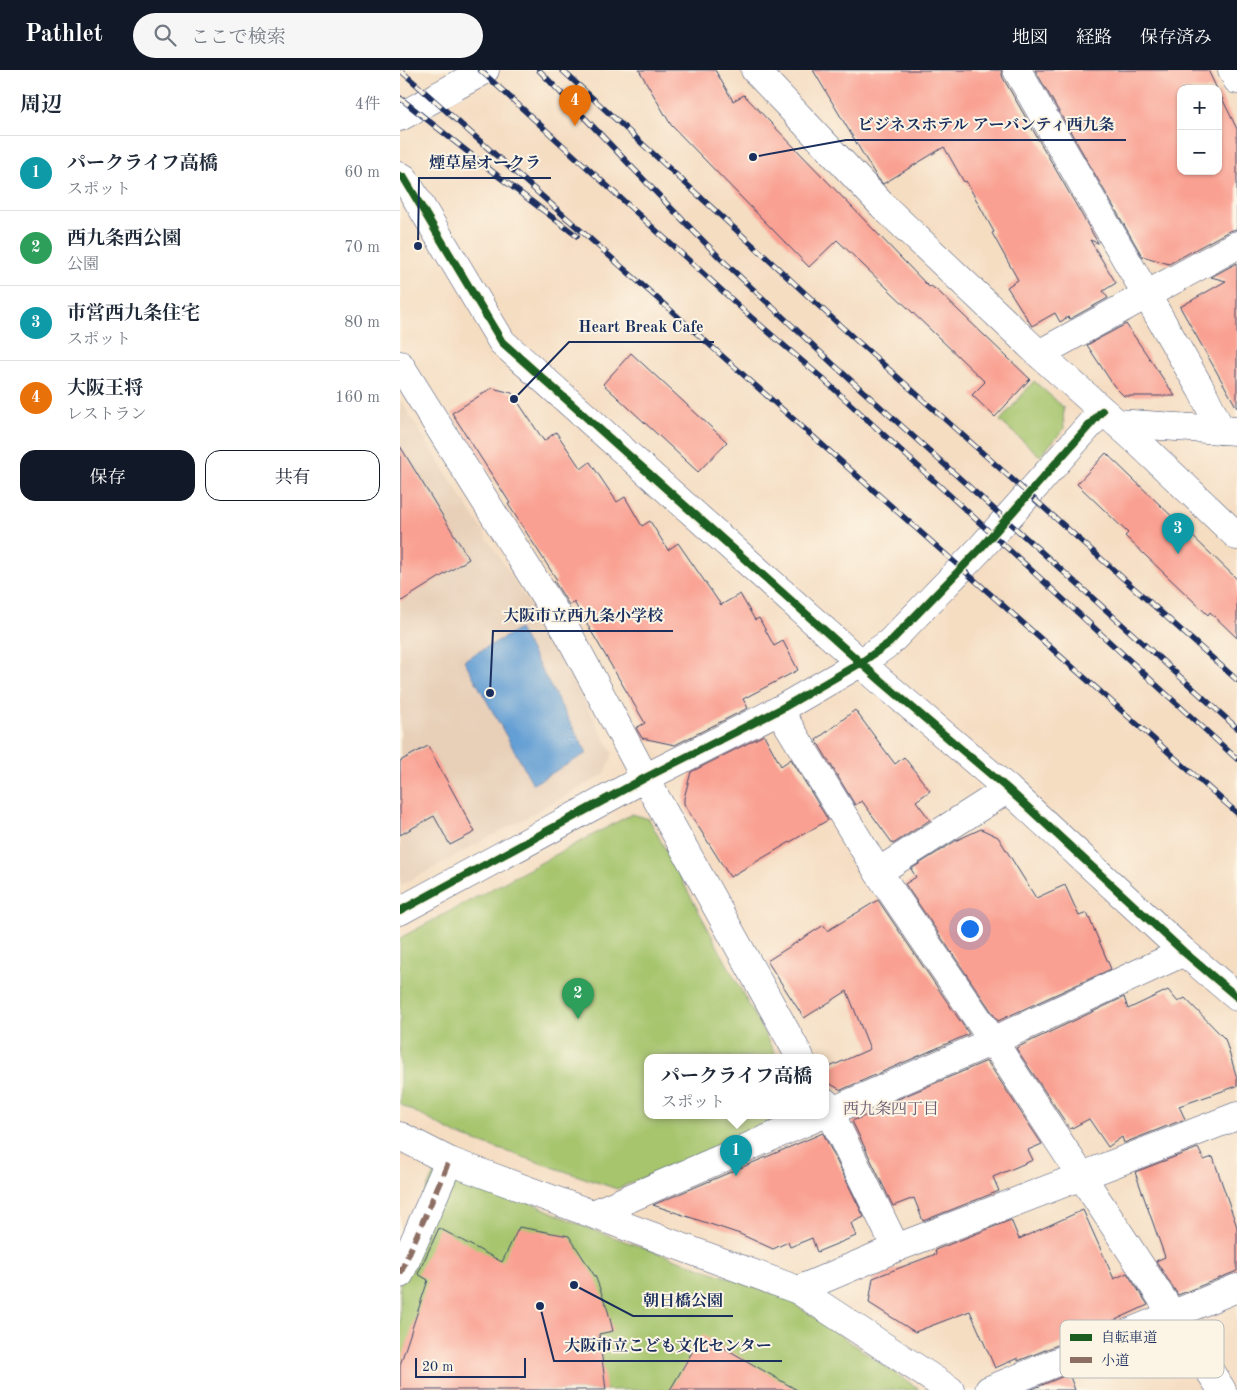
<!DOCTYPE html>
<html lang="ja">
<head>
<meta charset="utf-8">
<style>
  :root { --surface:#fff; --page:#f6f6f7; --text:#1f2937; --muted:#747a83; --line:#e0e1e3; --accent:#111827 }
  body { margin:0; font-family:"Old Standard TT","Noto Serif JP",serif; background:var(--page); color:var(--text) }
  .controls { position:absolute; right:15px; top:15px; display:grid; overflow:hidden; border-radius:10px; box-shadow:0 1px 4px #0004 }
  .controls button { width:45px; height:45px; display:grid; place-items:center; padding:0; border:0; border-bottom:1px solid var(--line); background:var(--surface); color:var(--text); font:25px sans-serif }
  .scale { position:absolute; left:15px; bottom:12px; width:111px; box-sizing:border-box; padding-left:5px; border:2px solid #1b2f5e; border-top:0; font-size:14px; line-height:18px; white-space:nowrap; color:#1b2f5e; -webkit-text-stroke:4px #fcf5e5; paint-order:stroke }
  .you { position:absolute; left:569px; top:858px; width:18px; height:18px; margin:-12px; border:4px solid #fff; border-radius:50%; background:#1a73e8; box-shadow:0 0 0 8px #1a73e833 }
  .badge { display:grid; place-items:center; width:32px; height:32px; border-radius:50%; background:var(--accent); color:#fff; font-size:16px; font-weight:700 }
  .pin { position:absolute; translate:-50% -41px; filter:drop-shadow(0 1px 2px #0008) }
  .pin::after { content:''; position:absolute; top:26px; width:18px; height:15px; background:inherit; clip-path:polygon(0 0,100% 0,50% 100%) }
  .popup { position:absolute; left:244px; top:984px; width:185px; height:65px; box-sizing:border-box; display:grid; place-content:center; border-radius:10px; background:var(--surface); filter:drop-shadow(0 1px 4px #0005); font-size:16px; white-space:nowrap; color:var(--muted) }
  .popup b { font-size:19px; color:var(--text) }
  .popup::after { content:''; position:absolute; left:50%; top:100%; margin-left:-10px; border:10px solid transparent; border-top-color:var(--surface) }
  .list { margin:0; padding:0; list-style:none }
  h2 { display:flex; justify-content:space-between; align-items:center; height:65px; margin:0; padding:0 20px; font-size:21px }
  h2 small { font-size:16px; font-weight:400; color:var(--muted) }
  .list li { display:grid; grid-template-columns:32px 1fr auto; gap:15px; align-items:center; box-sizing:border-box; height:75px; padding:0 20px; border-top:1px solid var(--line) }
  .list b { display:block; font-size:19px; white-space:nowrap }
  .list p { margin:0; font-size:16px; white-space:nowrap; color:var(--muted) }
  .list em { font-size:16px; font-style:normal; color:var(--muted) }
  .actions { display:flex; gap:10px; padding:15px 20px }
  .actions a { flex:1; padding:11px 0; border:1px solid var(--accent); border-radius:15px; text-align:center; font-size:18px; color:var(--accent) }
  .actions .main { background:var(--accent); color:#fff }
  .icon { flex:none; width:28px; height:28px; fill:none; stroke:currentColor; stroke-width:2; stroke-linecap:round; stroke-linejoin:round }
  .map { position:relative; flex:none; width:837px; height:1320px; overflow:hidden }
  header { display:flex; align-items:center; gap:30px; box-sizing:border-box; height:70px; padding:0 25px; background:var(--accent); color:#fff }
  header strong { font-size:24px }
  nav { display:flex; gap:28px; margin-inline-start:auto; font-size:18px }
  .search { width:350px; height:45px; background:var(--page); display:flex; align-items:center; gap:12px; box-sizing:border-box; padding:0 18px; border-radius:28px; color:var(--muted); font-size:19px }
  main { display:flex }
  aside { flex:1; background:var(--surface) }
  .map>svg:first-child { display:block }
</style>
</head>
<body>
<header>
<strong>Pathlet</strong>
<div class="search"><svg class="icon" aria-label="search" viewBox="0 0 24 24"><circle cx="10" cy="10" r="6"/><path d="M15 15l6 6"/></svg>ここで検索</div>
<nav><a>地図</a><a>経路</a><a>保存済み</a></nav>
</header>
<main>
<aside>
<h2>周辺<small>4件</small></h2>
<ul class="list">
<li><span class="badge" style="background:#0f9aa8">1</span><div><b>パークライフ高橋</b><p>スポット</p></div><em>60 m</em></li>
<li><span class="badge" style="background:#2e9e5b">2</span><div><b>西九条西公園</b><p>公園</p></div><em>70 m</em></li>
<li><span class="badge" style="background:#0f9aa8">3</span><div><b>市営西九条住宅</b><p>スポット</p></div><em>80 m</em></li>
<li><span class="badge" style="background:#e8710a">4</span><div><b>大阪王将</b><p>レストラン</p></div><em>160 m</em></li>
</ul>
<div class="actions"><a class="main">保存</a><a>共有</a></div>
</aside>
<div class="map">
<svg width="837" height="1320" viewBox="0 0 837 1320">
  <rect width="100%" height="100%" fill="#fcf5e5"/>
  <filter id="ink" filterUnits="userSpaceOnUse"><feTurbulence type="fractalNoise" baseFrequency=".02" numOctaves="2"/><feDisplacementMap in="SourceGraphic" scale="10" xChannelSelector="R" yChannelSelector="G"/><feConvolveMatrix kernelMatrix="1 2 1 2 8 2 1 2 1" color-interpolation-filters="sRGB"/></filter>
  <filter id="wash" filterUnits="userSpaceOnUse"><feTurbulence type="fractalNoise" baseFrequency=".0096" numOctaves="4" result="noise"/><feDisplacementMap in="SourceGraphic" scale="20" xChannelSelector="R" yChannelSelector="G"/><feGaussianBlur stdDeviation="1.12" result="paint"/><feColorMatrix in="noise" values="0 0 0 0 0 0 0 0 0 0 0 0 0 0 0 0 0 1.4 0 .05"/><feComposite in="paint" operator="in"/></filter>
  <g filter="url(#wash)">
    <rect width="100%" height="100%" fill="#f5ddc2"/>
    <!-- built -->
    <path fill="#e7cfb8" d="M0 330 146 561 213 684 205 704 0 816Z"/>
    <!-- green -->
    <g fill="#a6c56d" stroke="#607a66">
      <path d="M634 311 663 337 664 359 640 386 600 351Z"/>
      <path d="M232 744 249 749 377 987H247V1045H389L217 1119 58 1065 0 1034V868Z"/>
      <path d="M35 1101 118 1127 185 1157 386 1228 520 1320H0V1177Z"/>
    </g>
    <!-- water -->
    <path fill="#649fd4" stroke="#406799" d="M119 559 187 683 133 714 64 590Z"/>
    <g id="blocks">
      <!-- building -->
      <g fill="#f9a092">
        <path d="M239 0H315L333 31 344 25 529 217 531 216 538 221 630 309 595 347 572 325 585 312 437 170 409 197 271 55Z"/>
        <path d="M413 0H601L603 8 698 173 690 170 716 213 703 221 708 228 670 249 668 247 660 252 655 243 632 256 607 217 618 210 592 163 594 162 566 111 564 112 544 77 483 114 476 106Z"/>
        <path d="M635 0H808L817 19H781V101H818V20L837 59V159L829 161 769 194 742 186Z"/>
        <path d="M837 193V338L780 237 826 211 811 207Z"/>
        <path d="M726 254 775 326H724L714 316 687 275Z"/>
        <path d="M231 283 327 372 298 402 203 314Z"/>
        <path d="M92 318 112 323 144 371 156 362 181 399 190 392 217 432 225 427 242 456 250 451 268 480 278 473 321 535 340 524 355 550 359 548 374 576 383 571 398 600 343 629 348 638 275 675 242 668 236 658 245 653 174 532 169 535 154 511 157 510 108 434 110 433 52 343Z"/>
        <path d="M0 376 69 489 0 532Z"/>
        <path d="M706 383 837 509V568L810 542 808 545 725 466 728 463 677 414Z"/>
        <path d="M455 640 495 694 504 687 530 721 516 731 530 750 493 774 462 731 455 735 416 670Z"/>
        <path d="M364 665 381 696 391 689 428 750 330 807 284 734V728L291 702Z"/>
        <path d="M28 676 75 762 50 775 34 746 0 765V691Z"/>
        <path d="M581 759 598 767 636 828 665 815 679 846 687 843 711 899 598 951 505 814 516 807 511 799 557 770Z"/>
        <path d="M478 830 569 964 441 1020 425 1011V999L470 979 447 921 404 948 367 891 424 855 427 861Z"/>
        <path d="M768 920 778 932 785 928 825 969 837 1008V1016L779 1036 785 1049 724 1073 722 1067 708 1077 689 1049 670 1059 616 978 724 927 728 939Z"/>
        <path d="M587 991 642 1074 628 1080 633 1090 593 1107 599 1121 523 1151 514 1128 493 1136 452 1051 480 1040 477 1038Z"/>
        <path d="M423 1063 464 1147 451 1153 456 1166 417 1182 412 1168 390 1177 388 1172 373 1179 340 1164 253 1135Z"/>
        <path d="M798 1078 804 1090 813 1087 837 1157V1201L778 1225 756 1191 765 1187 735 1102Z"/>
        <path d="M683 1140 714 1209 727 1203 748 1235 687 1263 618 1291V1288L595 1298 570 1241 515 1262 469 1233 473 1208 536 1184 535 1180 611 1150 619 1169Z"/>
        <path d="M119 1157 169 1166 196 1208 208 1241 213 1261 199 1264 206 1320H0V1295L28 1210 18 1204 39 1158 102 1192Z"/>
        <path d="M302 1265 397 1320H270Z"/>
        <path d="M669 1304 675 1320H630Z"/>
      </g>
    </g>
  </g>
  <g filter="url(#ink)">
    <use href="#blocks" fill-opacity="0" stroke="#3c496d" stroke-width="1"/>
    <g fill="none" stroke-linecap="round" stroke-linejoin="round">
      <defs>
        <path id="pedestrian" d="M0 1204 49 1091"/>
        <g id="minor">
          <path d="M355 0 482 135 639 284 737 371 837 466"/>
          <path d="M617 0 802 321 821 360"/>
          <path d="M832 0 837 10"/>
          <path d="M0 106 4 108 102 272 481 611 608 719 784 882 837 927"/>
          <path d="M639 284 837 175"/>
          <path d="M0 295 168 563 245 708 400 987"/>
          <path d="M717 353 836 361"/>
          <path d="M379 640 478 802 593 971 822 1320"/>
          <path d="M478 802 608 719"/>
          <path d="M0 841 245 708 379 640 462 592 489 573 579 480 702 341"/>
          <path d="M425 1032 496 1178"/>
          <path d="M425 1044 593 971 784 882"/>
          <path d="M0 1066 49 1091 398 1220 550 1320"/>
          <path d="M193 1144 422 1045"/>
          <path d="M398 1220 496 1178 837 1046"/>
          <path d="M589 1320 837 1218"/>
        </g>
        <path id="tertiary" d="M0 47 85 0"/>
      </defs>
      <!-- pedestrian casing -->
      <use href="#pedestrian" stroke="#3c496d" stroke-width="29"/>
      <!-- minor casing -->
      <use href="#minor" stroke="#3c496d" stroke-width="29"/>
      <!-- tertiary casing -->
      <use href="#tertiary" stroke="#3c496d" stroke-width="29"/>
      <!-- pedestrian -->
      <use href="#pedestrian" stroke="#fff" stroke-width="28"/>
      <!-- minor -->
      <use href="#minor" stroke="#fff" stroke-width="28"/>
      <!-- tertiary -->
      <use href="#tertiary" stroke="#fff" stroke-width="28"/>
      <defs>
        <g id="rail">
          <path d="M0 0 837 743"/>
          <path d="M80 0 351 247 422 308 837 689"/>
          <path d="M139 0 271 138 320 188 434 295 837 658"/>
          <path d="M162 0 456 270 837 610"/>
          <path d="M0 28 98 106 177 166"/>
        </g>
      </defs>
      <!-- rail casing -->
      <use href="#rail" stroke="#1b2f5e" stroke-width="5.5"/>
      <!-- rail -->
      <use href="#rail" stroke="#fcf5e5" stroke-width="4" stroke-dasharray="11" stroke-linecap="butt"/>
      <!-- quiet -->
      <path stroke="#8d6e63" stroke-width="6" stroke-dasharray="12 6" stroke-linecap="butt" d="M0 1204 49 1091"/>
      <defs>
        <g id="cycleway">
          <path d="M0 106 4 108 102 272 481 611 608 719 784 882 837 927"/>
          <path d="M0 841 245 708 379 640 462 592 489 573 579 480 702 341"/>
        </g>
      </defs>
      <!-- cycleway casing -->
      <use href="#cycleway" stroke="#fcf5e5" stroke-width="11"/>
      <!-- cycleway -->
      <use href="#cycleway" stroke="#1b5e20" stroke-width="8"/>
    </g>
  </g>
  <g text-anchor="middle" stroke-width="4" stroke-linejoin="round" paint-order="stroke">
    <!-- neighbourhood labels -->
    <g font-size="16" fill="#695770" stroke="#fcf5e5">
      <text x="491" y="1044">西九条四丁目</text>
    </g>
  </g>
  <!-- legend -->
  <rect x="660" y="1250" width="164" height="58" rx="8" fill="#fcf5e5" stroke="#b8babc" stroke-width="1"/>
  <rect x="670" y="1264" width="22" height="7" fill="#1b5e20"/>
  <rect x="670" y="1287" width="22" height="6" fill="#8d6e63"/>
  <g font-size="14" fill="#1b2f5e">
    <text x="701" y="1272">自転車道</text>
    <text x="701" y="1295">小道</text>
  </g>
  <!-- callouts -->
  <path fill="none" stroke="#1b2f5e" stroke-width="2" d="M353 87L446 70H726M18 176L19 108H151M114 329L169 272H314M90 623L93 561H273M174 1215L233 1246H333M140 1236L154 1291H382"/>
  <g fill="#1b2f5e" stroke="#fcf5e5" stroke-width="2">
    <circle cx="353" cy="87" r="5"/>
    <circle cx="18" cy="176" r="5"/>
    <circle cx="114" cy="329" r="5"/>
    <circle cx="90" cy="623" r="5"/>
    <circle cx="174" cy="1215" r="5"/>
    <circle cx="140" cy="1236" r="5"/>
  </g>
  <g font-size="16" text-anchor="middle" font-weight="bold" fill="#1b2f5e" stroke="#fcf5e5" stroke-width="4" stroke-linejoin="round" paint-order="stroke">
    <text x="586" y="60">ビジネスホテル アーバンティ西九条</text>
    <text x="85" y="98">煙草屋オークラ</text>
    <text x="241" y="262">Heart Break Cafe</text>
    <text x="183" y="551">大阪市立西九条小学校</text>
    <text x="283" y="1236">朝日橋公園</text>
    <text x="268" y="1281">大阪市立こども文化センター</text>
  </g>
</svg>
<div class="controls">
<button>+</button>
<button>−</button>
</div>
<div class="scale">20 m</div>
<div class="you"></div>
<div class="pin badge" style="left:336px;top:1106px;background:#0f9aa8">1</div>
<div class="popup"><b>パークライフ高橋</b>スポット</div>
<div class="pin badge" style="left:178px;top:949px;background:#2e9e5b">2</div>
<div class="pin badge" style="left:778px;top:484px;background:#0f9aa8">3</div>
<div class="pin badge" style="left:175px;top:56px;background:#e8710a">4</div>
</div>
</main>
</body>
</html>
